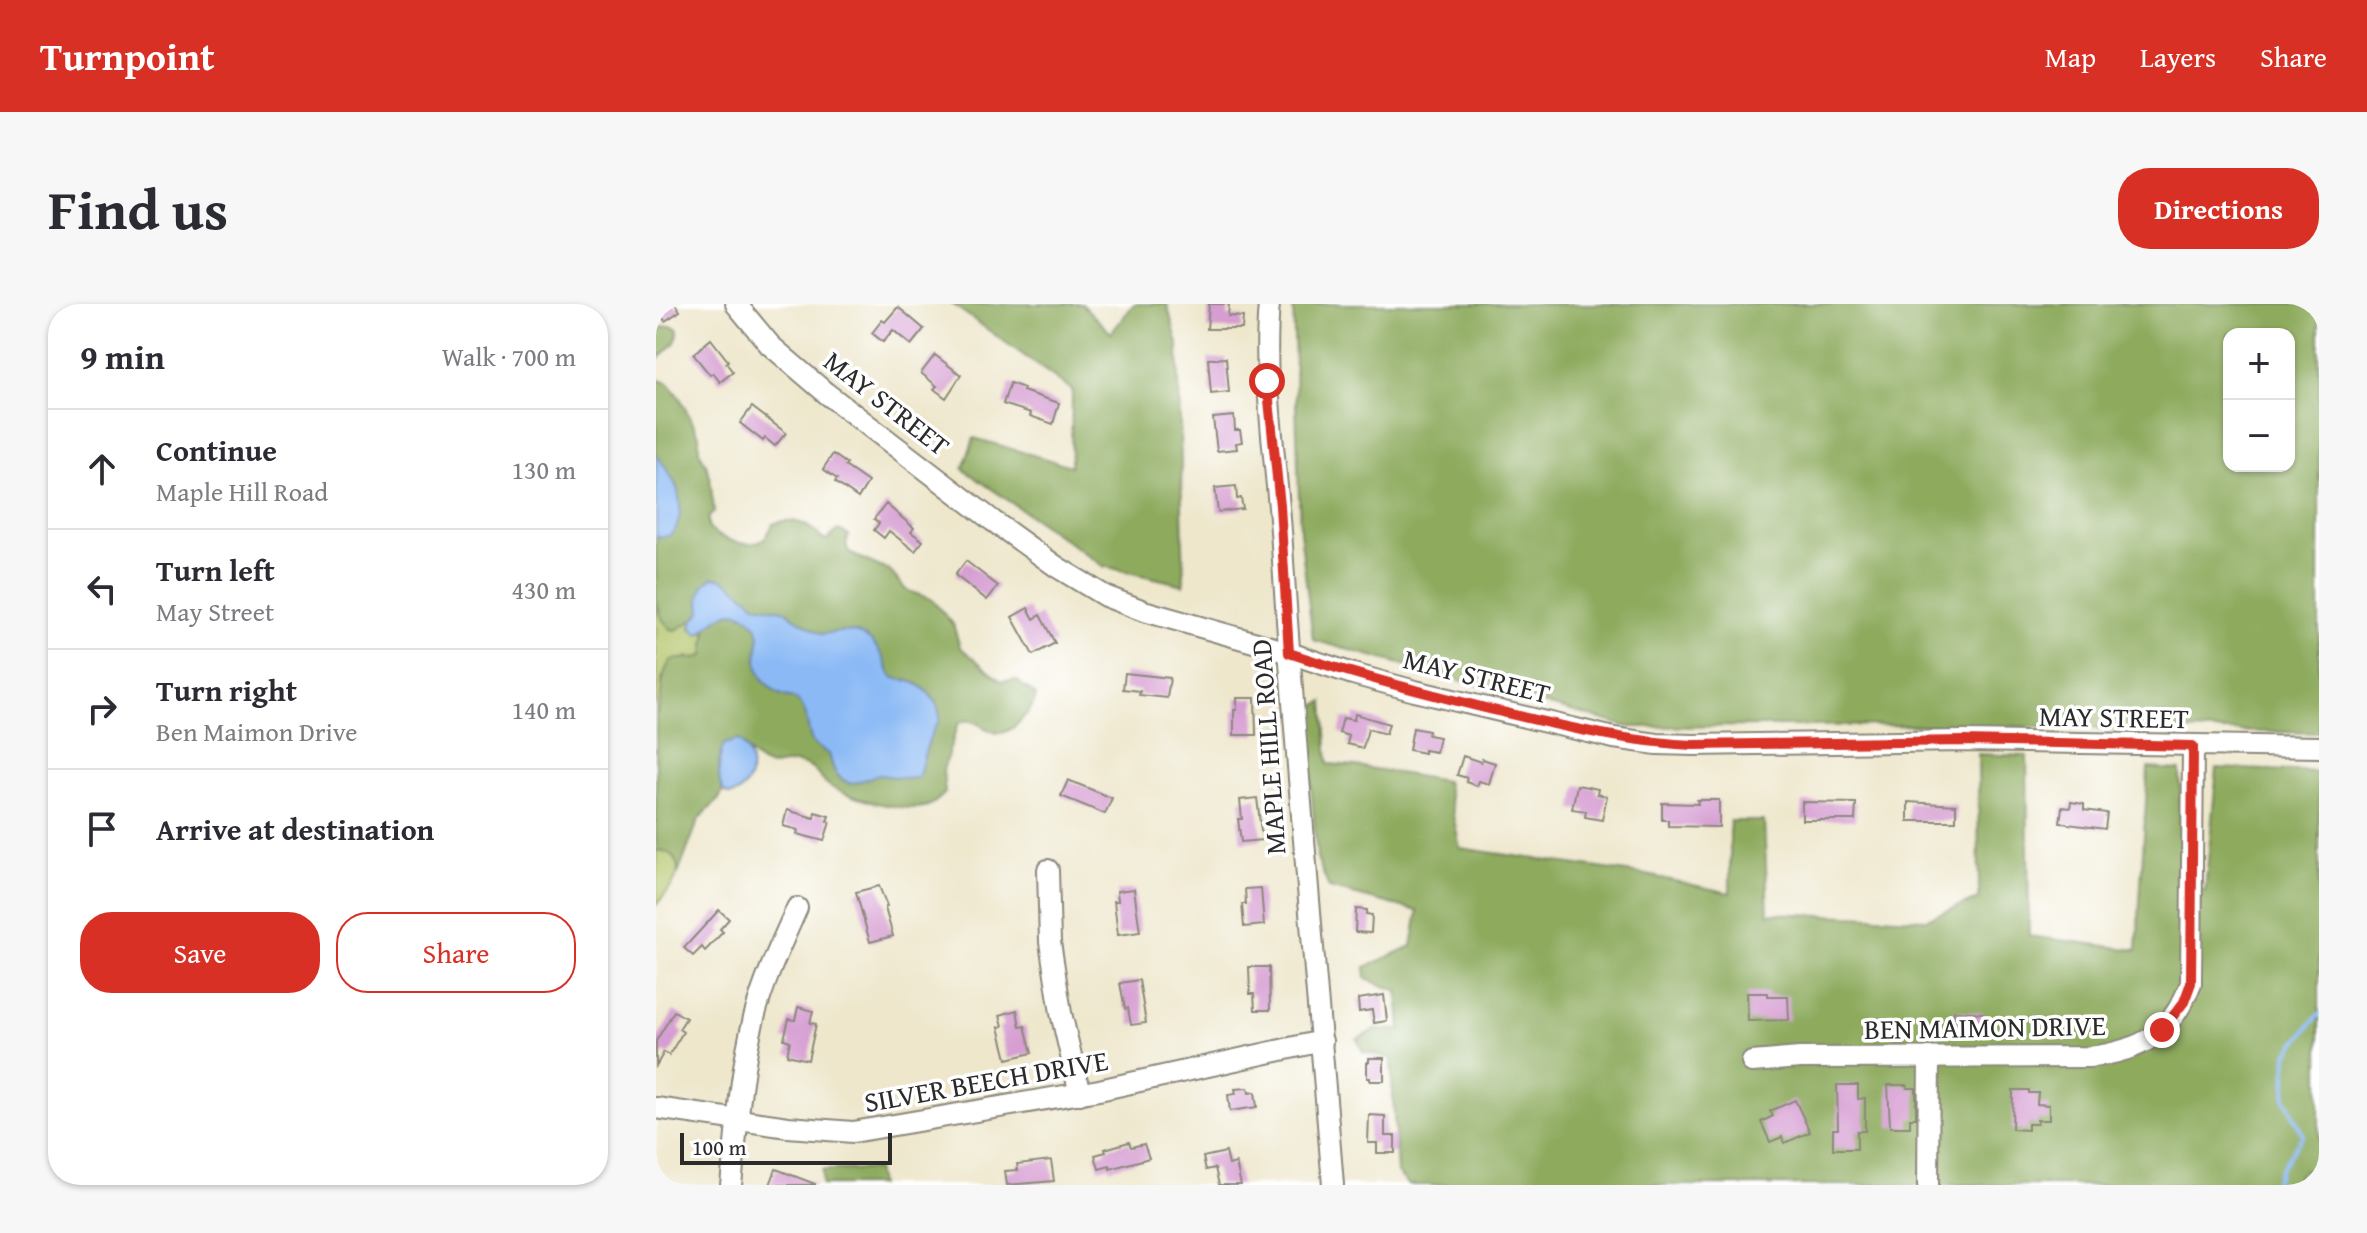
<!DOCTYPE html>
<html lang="en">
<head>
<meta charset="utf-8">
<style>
  :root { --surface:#fff; --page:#f7f7f7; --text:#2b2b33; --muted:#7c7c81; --line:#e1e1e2; --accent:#d93025 }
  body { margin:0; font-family:"Gentium Book Plus",serif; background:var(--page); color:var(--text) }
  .controls { position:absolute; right:24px; top:24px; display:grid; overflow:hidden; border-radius:16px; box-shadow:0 2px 6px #0004 }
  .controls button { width:72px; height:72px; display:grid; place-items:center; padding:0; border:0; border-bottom:2px solid var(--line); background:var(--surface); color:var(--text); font:40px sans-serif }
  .scale { position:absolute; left:24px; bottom:20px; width:212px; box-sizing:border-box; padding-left:8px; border:4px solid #2b2b2b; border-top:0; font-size:22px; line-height:28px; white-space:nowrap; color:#2b2b2b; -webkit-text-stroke:6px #fff; paint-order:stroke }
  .stop { position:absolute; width:24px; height:24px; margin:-18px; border:6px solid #d93025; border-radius:50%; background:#fff }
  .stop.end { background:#d93025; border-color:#fff; box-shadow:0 2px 8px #0008 }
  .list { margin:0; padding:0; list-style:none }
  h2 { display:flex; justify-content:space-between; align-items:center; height:104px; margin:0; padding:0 32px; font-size:34px }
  h2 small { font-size:26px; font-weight:400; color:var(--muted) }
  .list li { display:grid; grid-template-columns:52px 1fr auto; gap:24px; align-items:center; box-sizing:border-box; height:120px; padding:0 32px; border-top:2px solid var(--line) }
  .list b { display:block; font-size:30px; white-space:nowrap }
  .list p { margin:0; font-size:26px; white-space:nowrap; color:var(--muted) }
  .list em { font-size:26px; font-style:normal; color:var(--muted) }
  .actions { display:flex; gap:16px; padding:24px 32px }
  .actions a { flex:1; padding:18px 0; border:2px solid var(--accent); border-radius:32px; text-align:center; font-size:28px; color:var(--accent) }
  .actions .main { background:var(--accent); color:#fff }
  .icon { flex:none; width:44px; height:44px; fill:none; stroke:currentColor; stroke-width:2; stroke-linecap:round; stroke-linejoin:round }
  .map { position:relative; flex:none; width:1663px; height:881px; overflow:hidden; border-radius:32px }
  header { display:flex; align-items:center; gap:48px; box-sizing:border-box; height:112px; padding:0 40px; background:var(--accent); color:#fff }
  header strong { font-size:38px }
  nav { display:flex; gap:44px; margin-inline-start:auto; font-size:28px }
  .intro { display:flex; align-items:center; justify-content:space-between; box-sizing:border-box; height:192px; padding:0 48px }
  h1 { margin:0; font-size:56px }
  .button { padding:20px 36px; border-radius:32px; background:var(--accent); color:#fff; font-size:28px; font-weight:700 }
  main { display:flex; gap:48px; padding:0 48px }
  aside { flex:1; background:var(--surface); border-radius:32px; box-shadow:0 2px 6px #0004 }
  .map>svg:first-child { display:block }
</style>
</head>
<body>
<header>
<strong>Turnpoint</strong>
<nav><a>Map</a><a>Layers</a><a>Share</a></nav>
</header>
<div class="intro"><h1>Find us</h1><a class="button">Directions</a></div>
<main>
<aside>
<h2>9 min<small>Walk · 700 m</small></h2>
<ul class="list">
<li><svg class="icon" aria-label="ahead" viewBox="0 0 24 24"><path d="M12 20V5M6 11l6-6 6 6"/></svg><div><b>Continue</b><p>Maple Hill Road</p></div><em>130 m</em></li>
<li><svg class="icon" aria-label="left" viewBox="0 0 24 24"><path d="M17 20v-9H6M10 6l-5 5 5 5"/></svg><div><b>Turn left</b><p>May Street</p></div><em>430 m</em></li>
<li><svg class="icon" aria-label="right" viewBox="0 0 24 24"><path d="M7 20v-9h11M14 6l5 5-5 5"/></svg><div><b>Turn right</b><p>Ben Maimon Drive</p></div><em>140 m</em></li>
<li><svg class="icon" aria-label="arrive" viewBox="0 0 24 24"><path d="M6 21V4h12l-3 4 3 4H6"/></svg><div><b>Arrive at destination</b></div></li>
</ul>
<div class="actions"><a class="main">Save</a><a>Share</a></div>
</aside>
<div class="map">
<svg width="1663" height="881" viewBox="0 0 1663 881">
  <rect width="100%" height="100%" fill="#fff"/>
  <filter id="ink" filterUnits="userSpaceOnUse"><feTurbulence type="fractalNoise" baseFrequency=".0125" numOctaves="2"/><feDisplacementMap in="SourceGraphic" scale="16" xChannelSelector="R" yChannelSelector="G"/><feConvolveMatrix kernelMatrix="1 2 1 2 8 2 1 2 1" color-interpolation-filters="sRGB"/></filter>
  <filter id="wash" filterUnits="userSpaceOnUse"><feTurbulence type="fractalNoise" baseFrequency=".006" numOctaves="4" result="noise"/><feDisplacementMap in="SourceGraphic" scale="32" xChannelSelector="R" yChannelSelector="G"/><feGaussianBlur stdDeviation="1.8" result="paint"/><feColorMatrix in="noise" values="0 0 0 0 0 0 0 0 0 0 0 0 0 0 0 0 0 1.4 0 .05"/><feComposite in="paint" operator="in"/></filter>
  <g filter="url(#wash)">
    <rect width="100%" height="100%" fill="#eee7cc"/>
    <!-- green -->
    <g fill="#b2c569" stroke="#6e784a" stroke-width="2">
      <path d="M0 296 3 309 15 325 20 326 38 315 51 324 48 352 39 355 31 353 6 374 5 401 0 412Z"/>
      <path d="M0 546C7 546 13 547 18 553 31 570 10 589 0 601Z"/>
    </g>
    <!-- forest -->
    <g fill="#8daa5d" stroke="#5c6a44" stroke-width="2" fill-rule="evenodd">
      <path d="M296 0H426L455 29 478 0H511L522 40 528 281 447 262 307 165 318 134 415 162 416 86Z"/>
      <path d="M637 0H1663V429L1272 421 973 423 657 336 644 228ZM1573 30H1633V162H1573Z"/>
      <path d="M16 22 22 25C23 41 10 46 0 57V29L7 23Z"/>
      <path d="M0 75 12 79 24 94 43 131V147L50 160 54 174 58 208 52 214V223C62 235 92 245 106 236 112 232 114 226 117 220 136 212 154 220 166 235H172L182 226 193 231 190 240 193 249 234 267 250 286 275 295 297 320 304 343 345 377 360 376 380 392C378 402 373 407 366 415 335 451 325 404 302 420L287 466 289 489C285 493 279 499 274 501 253 510 188 494 171 480 164 475 161 467 153 463 132 453 124 465 110 461 99 458 91 444 82 436L63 459V474L67 487 63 495 43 515 22 570C23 556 15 546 0 546V412C8 394 3 375 14 357 26 353 36 356 48 352L51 326 43 330 35 324 37 316 20 326 15 325 6 315 0 296Z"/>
      <path d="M668 397 672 460 700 462 790 477 804 544 991 571 1074 589V517H1108L1112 609 1270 615 1323 595 1322 450 1371 452 1373 632 1481 646 1492 464 1524 466 1525 581 1549 587 1561 464 1663 468V870L1647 866 1636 881H753L741 869 735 754 707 748 701 735 721 725 745 726 742 687 710 675 709 663 756 642 762 607 673 584 661 554 649 407Z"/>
      <path d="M220 865 223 881H166V866Z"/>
    </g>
    <!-- water -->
    <g fill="#8ab9f5" stroke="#5a7290" stroke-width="2">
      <path d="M0 150C8 161 16 172 21 184 27 201 26 240 0 232Z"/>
      <path d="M57 273 67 275 76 281 101 301 131 307 139 314 166 330C191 325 211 325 225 350 230 357 230 366 236 372 242 377 247 375 254 377 266 380 281 395 283 408 285 415 282 419 278 425 270 441 267 455 263 473L254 475 223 471 195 480C179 473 177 466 173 450 169 447 161 444 157 439 150 428 153 409 143 398 137 392 133 394 126 391 118 388 107 377 104 370 94 349 115 329 90 312 71 300 57 320 43 330L35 324 38 315 45 308C43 293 43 282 57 273Z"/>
      <path d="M82 436C120 468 65 519 63 471 63 460 63 450 68 440Z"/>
    </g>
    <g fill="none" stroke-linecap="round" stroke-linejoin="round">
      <!-- stream -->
      <path stroke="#8ab9f5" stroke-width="4" d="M1618 881 1623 867 1647 831 1629 795 1631 750 1663 710"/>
    </g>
    <g id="blocks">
      <!-- building -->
      <g fill="#d69dd2">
        <path d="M0 0H19L24 7 9 17 0 4Z"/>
        <path d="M553 0H573L572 12 587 13 586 25H551Z"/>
        <path d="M242 3 268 25 255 41 237 26 227 38 216 29 226 16 229 18Z"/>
        <path d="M55 35 72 57 70 59 77 68 64 78 57 69 54 71 37 50Z"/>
        <path d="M279 51 305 71 290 94 278 85 281 82 265 69Z"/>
        <path d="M570 54 573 88 555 90 552 55Z"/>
        <path d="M354 79 368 84 367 87 403 99 397 120 374 112 375 109 347 100Z"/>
        <path d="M96 103 130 129 119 142 109 134 107 137 84 119Z"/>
        <path d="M578 112 579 126H584L586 138 580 139 581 145 561 147 557 114Z"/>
        <path d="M177 150 191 160 189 162 212 178 202 194 179 178 181 175 167 165Z"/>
        <path d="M580 182 581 195 585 194 587 205 562 208 559 184Z"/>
        <path d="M230 200 258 224 255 228 267 237 259 247 233 227 228 234 218 226 223 219 218 215Z"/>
        <path d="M310 257 342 282 331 296 299 271Z"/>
        <path d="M372 304 378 315 384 311 399 339 377 351 356 313Z"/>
        <path d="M469 369 514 374 511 394 483 391 484 387 467 385Z"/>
        <path d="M581 394H599L600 431H578V406H581Z"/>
        <path d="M699 410 733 420 730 430 712 425 707 444 691 440 693 432 683 429 687 414 698 416Z"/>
        <path d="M757 424 773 427 772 431 783 433 780 448 768 446V449L753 446Z"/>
        <path d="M807 452 825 458 826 455 839 459 833 480 823 477 821 482 810 478 811 474 801 471Z"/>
        <path d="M412 476 456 494 449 510 405 492Z"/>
        <path d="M921 481 942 485 941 490 951 492 946 516 929 513 930 507 916 505Z"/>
        <path d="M601 494 606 536 585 538 582 515H586L584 496Z"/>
        <path d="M1041 496H1063V523L1012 522V516H1006V499L1042 500Z"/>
        <path d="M1146 498 1200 499 1199 516H1146Z"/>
        <path d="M1252 498 1300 501V517H1252Z"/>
        <path d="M1415 498 1428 500V506L1451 509 1449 525 1404 519 1406 503 1414 504Z"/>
        <path d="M131 506 158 514 159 508 173 512 171 517 174 518 168 537 141 530 142 526 127 522Z"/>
        <path d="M223 582 231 602 229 604 237 632 214 638 200 588Z"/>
        <path d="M605 584 608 621 588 623 586 600H590L589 585Z"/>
        <path d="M478 585 484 628 462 631 458 597H462L461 587Z"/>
        <path d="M700 605 711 606 710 610 716 611 715 629 699 628Z"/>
        <path d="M63 606 73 615 64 625 67 628 49 647 46 643 37 652 28 644Z"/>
        <path d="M593 663H613L614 706H599L598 690H594Z"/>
        <path d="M483 676 490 719 475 721 472 704 469 705 464 679Z"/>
        <path d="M1091 689H1112V692H1132L1133 716 1092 717Z"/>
        <path d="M728 691 731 717 718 719 716 706 703 708 702 695Z"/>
        <path d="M142 703 157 707 154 719 160 720 152 756 131 751 134 737 128 735 133 715 139 716Z"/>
        <path d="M361 706 364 723 369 722 376 749 351 755 343 723 347 722 344 711Z"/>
        <path d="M18 707 30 714 23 725 27 728 13 751 8 748 0 762V737Z"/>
        <path d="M1298 707 1328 709V725H1322L1321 733 1297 732Z"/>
        <path d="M713 754H728V777H714V774H711V758H713Z"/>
        <path d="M1181 781H1202V795L1209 794V827H1201V845H1177V825H1182Z"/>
        <path d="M1232 781H1251V784H1260V814H1254V823H1234Z"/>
        <path d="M592 784 593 789 599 788 601 803 574 807 572 791 580 790 579 785Z"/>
        <path d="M1357 786H1373V789H1382L1381 800 1393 801V816H1381V820H1372V826L1356 825Z"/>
        <path d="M1139 796 1154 828 1129 839 1126 833 1114 838 1105 818 1117 812 1114 807Z"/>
        <path d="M713 811 729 812V832H739V849H721V839H712Z"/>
        <path d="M473 838 475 843 488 840 493 854 454 865V862L443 865 439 851 450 848 449 845Z"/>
        <path d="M570 848 573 861 580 859 585 881H563L559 864 550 866 547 853Z"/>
        <path d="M395 856 398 877 351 881 349 867 362 866 361 860Z"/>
        <path d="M120 865 159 880V881H114Z"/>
      </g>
    </g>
  </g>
  <g filter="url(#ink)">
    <use href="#blocks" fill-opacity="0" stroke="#8c897c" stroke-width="2"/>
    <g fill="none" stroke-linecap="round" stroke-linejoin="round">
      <defs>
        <g id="minor">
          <path d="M80 0 114 41 170 89 337 217 401 263 449 292 488 307 615 343 697 370 759 387 958 434 1001 440 1038 441 1307 437 1663 443"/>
          <path d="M613 0C606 80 621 161 626 241 639 455 660 668 677 881"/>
          <path d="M392 566 394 638 405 709 424 790"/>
          <path d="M1096 758 1144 754 1433 753C1485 747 1516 730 1535 679L1537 442"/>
          <path d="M0 804 132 823 197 828 443 786 666 737"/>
          <path d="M75 881C81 825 84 769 98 714 108 676 125 640 141 604"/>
          <path d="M1272 881 1273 753"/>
        </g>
      </defs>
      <!-- minor casing -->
      <use href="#minor" stroke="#8c897c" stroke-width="24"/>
      <!-- minor -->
      <use href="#minor" stroke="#fff" stroke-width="20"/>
    </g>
  </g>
  <g fill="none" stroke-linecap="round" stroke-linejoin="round" filter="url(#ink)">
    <!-- route -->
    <path stroke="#d93025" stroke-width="10" d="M611 77 624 202 633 349C699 371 766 388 833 405 901 421 968 438 1038 441L1307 437 1537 442 1535 679 1528 698 1506 726"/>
  </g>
  <g text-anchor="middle" stroke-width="7" stroke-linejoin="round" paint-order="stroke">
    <!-- street labels -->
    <g font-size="28" fill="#2b2b2b" stroke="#fff">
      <text transform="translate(231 99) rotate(38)" y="10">MAY STREET</text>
      <text transform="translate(821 372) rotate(14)" y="10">MAY STREET</text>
      <text transform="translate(1458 413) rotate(1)" y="10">MAY STREET</text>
      <text transform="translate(612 443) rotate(-94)" y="10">MAPLE HILL ROAD</text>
      <text transform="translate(1329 723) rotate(-1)" y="10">BEN MAIMON DRIVE</text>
      <text transform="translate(330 777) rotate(-10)" y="10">SILVER BEECH DRIVE</text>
    </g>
  </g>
</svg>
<div class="controls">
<button>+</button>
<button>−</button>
</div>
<div class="scale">100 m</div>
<div class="stop" style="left:611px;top:77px"></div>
<div class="stop end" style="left:1506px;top:726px"></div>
</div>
</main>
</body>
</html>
